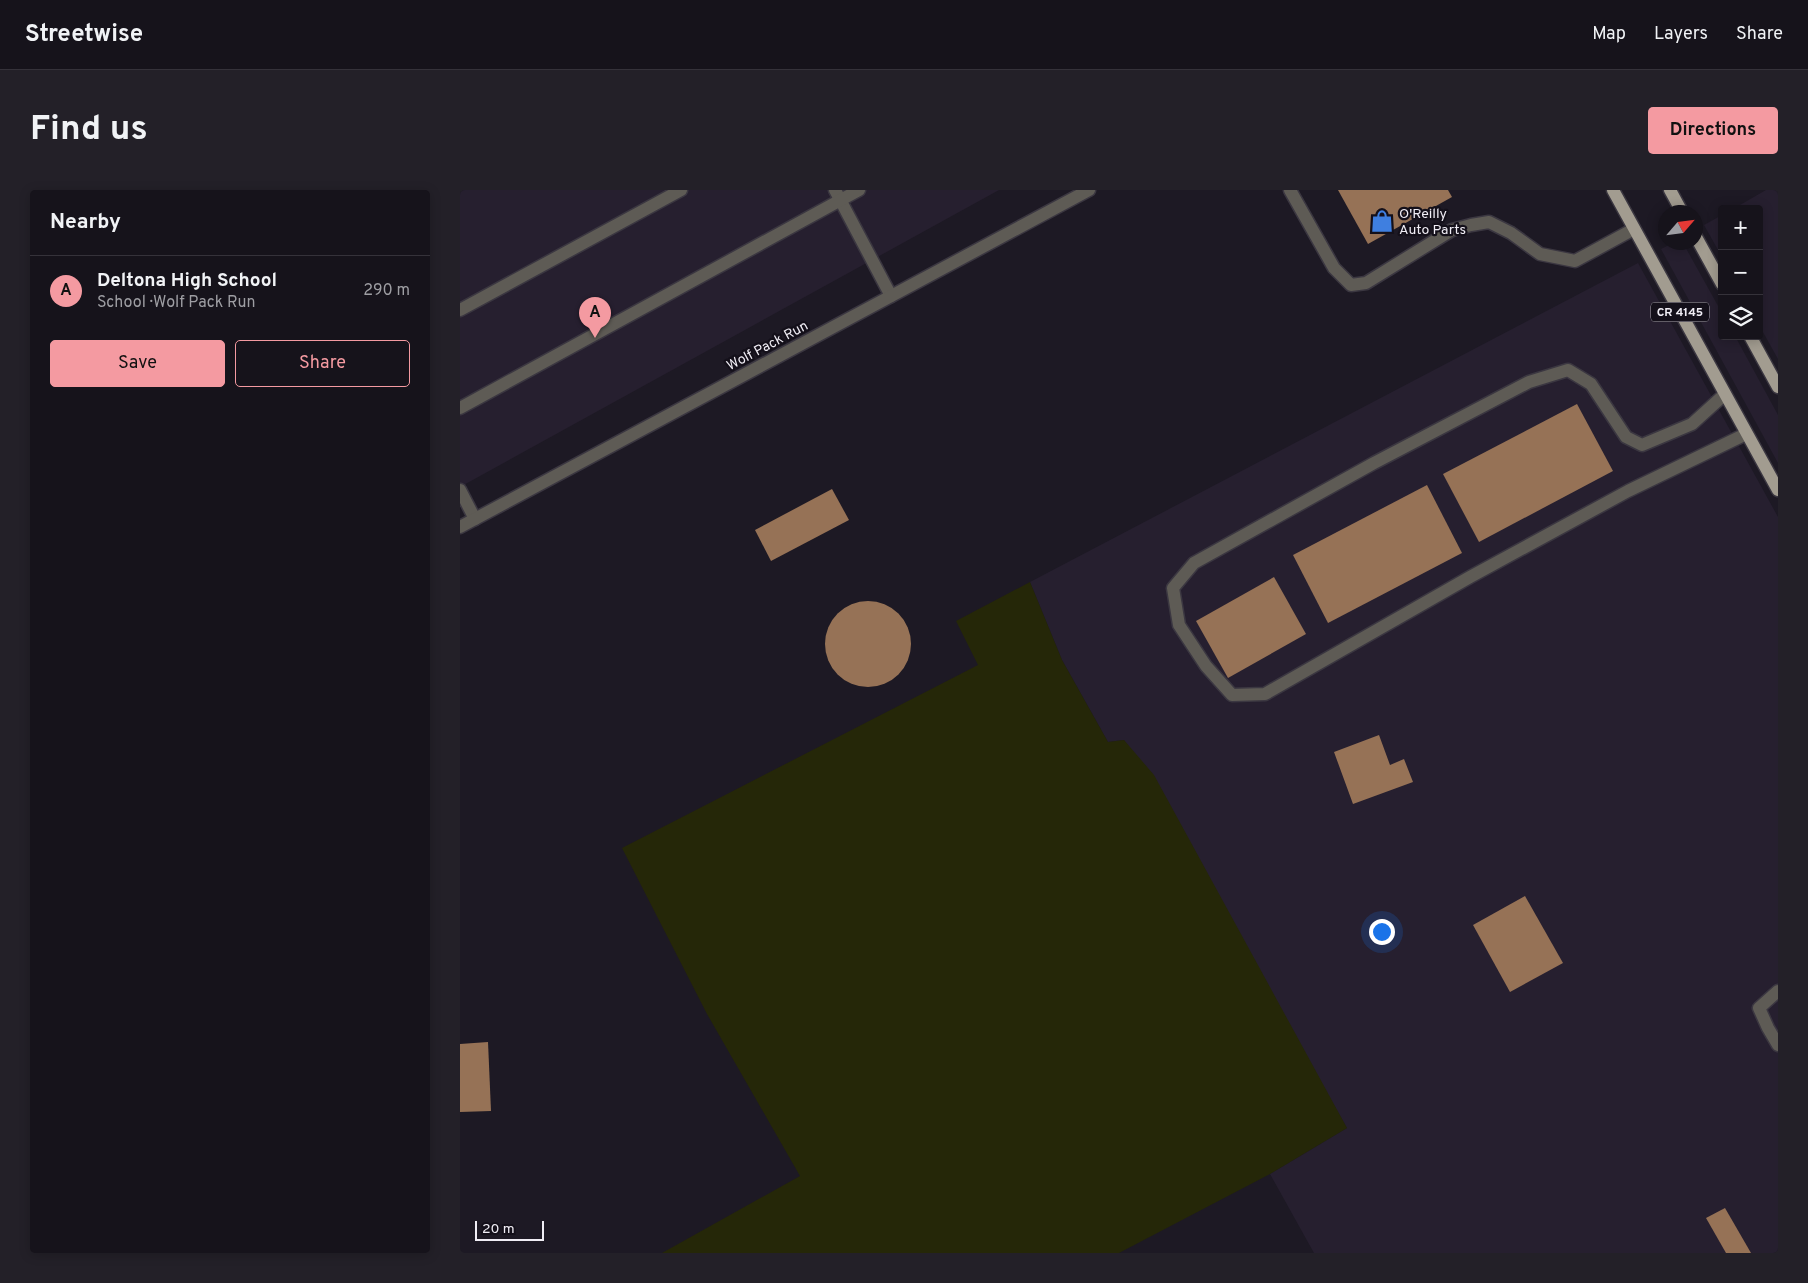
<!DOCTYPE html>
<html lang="en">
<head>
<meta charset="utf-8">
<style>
  :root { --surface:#16131b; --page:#232028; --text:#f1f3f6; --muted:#9e9ea3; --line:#35323a; --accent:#f49aa1 }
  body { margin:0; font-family:Overpass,sans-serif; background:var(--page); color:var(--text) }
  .controls { position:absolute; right:15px; top:15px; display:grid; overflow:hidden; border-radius:5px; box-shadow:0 2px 12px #0003 }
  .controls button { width:45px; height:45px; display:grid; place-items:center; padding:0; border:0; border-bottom:1px solid var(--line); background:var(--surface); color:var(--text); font:25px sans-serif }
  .compass { position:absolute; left:1198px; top:15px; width:45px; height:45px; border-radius:50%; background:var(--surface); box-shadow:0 2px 12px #0003; rotate:62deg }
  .scale { position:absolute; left:15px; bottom:12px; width:69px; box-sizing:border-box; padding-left:5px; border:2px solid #f0edf5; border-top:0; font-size:14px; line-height:18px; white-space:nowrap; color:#f0edf5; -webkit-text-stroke:4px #14101a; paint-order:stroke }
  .you { position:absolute; left:921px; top:741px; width:18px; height:18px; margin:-12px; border:4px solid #fff; border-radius:50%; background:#1a73e8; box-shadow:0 0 0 8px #1a73e833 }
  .badge { display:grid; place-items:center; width:32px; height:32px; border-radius:50%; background:var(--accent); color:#111; font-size:16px; font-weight:700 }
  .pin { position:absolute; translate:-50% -41px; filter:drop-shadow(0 1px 2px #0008) }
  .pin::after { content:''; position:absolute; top:26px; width:18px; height:15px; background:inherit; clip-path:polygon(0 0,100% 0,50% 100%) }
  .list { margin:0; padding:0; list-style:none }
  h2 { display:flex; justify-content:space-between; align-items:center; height:65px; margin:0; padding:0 20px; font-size:21px }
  h2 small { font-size:16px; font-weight:400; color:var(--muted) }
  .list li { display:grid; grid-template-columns:32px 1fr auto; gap:15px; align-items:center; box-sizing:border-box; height:70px; padding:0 20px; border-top:1px solid var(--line) }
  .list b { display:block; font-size:19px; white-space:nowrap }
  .list p { margin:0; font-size:16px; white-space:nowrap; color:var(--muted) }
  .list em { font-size:16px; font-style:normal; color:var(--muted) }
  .actions { display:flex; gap:10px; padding:15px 20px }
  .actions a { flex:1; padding:11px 0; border:1px solid var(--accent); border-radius:5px; text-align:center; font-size:18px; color:var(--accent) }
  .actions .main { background:var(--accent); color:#111 }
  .icon { flex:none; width:28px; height:28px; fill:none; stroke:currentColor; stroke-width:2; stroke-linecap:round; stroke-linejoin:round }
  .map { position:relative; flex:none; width:1318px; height:1063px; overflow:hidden; border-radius:5px }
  header { display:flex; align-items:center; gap:30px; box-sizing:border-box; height:70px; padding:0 25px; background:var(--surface); border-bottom:1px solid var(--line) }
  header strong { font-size:24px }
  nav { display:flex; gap:28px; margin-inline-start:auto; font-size:18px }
  .intro { display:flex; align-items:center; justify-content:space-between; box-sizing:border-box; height:120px; padding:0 30px }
  h1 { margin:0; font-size:35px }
  .button { padding:12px 22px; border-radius:5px; background:var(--accent); color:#111; font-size:18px; font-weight:700 }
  main { display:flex; gap:30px; padding:0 30px }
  aside { flex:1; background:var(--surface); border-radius:5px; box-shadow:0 2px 12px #0003 }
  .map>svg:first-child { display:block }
</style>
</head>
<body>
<header>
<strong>Streetwise</strong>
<nav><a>Map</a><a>Layers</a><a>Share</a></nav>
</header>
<div class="intro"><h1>Find us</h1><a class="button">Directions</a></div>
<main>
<aside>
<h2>Nearby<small></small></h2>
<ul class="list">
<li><span class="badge">A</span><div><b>Deltona High School</b><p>School · Wolf Pack Run</p></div><em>290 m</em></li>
</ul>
<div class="actions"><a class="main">Save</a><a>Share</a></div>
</aside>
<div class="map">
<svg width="1318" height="1063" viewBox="0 0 1318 1063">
  <rect width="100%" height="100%" fill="#1d1924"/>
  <!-- built -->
  <g fill="#261f2f">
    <path d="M0 0H539L0 297Z"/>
    <path d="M1306 0H1318V169L1299 135V19H1273Z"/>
    <path d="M1262 25V67L1244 35Z"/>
    <path d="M1213 53H1223L1262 123V146H1275L1318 225V273L1201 59Z"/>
    <path d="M1178 73 1318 327V1063H854L810 984 887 938 664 550 648 552 602 470 570 392Z"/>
  </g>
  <!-- green -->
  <path fill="#252708" d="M570 392 602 470 648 552 664 550 694 585 887 938 810 984 659 1063H202L340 986 247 824 162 658 518 475 496 431Z"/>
  <!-- building -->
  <g fill="#967256">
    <path d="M878 0H988L992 7 908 54Z"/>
    <path d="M1117 214 1153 281 1019 352 983 284Z"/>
    <path d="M967 295 1002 363 868 433 833 365Z"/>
    <path d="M372 299 389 330 311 371 295 340Z"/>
    <path d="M814 387 846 444 768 488 736 431Z"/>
    <circle cx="408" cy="454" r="43"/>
    <path d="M919 545 930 575 944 569 953 592 893 614 874 562Z"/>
    <path d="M1065 706 1103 773 1050 802 1013 735Z"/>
    <path d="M28 852 31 921 0 922V854Z"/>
    <path d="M1265 1018 1291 1063H1266L1246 1028Z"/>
  </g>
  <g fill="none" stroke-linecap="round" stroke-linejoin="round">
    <defs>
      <g id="minor">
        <path d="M375 0 431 106"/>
        <path d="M830 0 874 78 891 95 906 93 992 40 1011 35 1029 32 1051 43 1080 64 1115 71 1174 39"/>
        <path d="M0 120 221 0"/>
        <path d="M1265 204 1232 234 1182 255 1166 247 1131 194 1108 180 1069 192 914 273 734 373 713 398 719 435 746 476 772 505 805 504 1010 387 1168 301 1286 244"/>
        <path d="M0 218 399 0"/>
        <path d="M0 300 15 329"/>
        <path d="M0 337 629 0"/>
        <path d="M1318 801 1299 818 1308 838 1318 855"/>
      </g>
      <g id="major">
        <path d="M1153 0 1318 300"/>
        <path d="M1210 0 1222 22"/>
        <path d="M1236 47 1262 94"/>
        <path d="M1290 146 1318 197"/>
      </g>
    </defs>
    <!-- minor casing -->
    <use href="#minor" stroke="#3b3741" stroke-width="15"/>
    <!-- major casing -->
    <use href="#major" stroke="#3b3741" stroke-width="15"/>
    <!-- minor -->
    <use href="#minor" stroke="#5e5b55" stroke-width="12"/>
    <!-- major -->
    <use href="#major" stroke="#a29c90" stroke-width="12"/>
  </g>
  <!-- icons -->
  <defs>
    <symbol id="shop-bare" viewBox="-9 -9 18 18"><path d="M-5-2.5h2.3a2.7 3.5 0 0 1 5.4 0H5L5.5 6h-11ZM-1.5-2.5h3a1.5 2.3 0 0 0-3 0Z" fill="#3f7fe0" stroke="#14101a" stroke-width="2.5" paint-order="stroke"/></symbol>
  </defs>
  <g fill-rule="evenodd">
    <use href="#shop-bare" x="906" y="15" width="32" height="32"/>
  </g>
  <g text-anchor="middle" stroke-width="4.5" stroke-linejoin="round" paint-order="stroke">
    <!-- shield labels -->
    <rect fill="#14101a" stroke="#aeabb3" stroke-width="1" x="1191" y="112.5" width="58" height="19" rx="4"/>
    <g font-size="12" font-weight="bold" fill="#f0edf5">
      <text x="1220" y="126">CR 4145</text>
    </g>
    <!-- poi labels -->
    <g font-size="14" fill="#f0edf5" stroke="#14101a" text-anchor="start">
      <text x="939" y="28">O'Reilly<tspan x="939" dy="16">Auto Parts</tspan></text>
    </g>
    <!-- street labels -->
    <g font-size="14" fill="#f0edf5" stroke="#14101a">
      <text transform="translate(307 155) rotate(-28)" y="5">Wolf Pack Run</text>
    </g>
  </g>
</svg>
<div class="controls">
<button>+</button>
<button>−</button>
<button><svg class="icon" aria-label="layers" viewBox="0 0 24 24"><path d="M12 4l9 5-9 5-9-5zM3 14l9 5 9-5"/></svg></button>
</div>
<svg class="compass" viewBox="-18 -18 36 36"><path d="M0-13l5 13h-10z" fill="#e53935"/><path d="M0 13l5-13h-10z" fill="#9e9ea3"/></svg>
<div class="scale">20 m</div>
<div class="you"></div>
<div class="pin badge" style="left:135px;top:148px">A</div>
</div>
</main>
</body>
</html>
